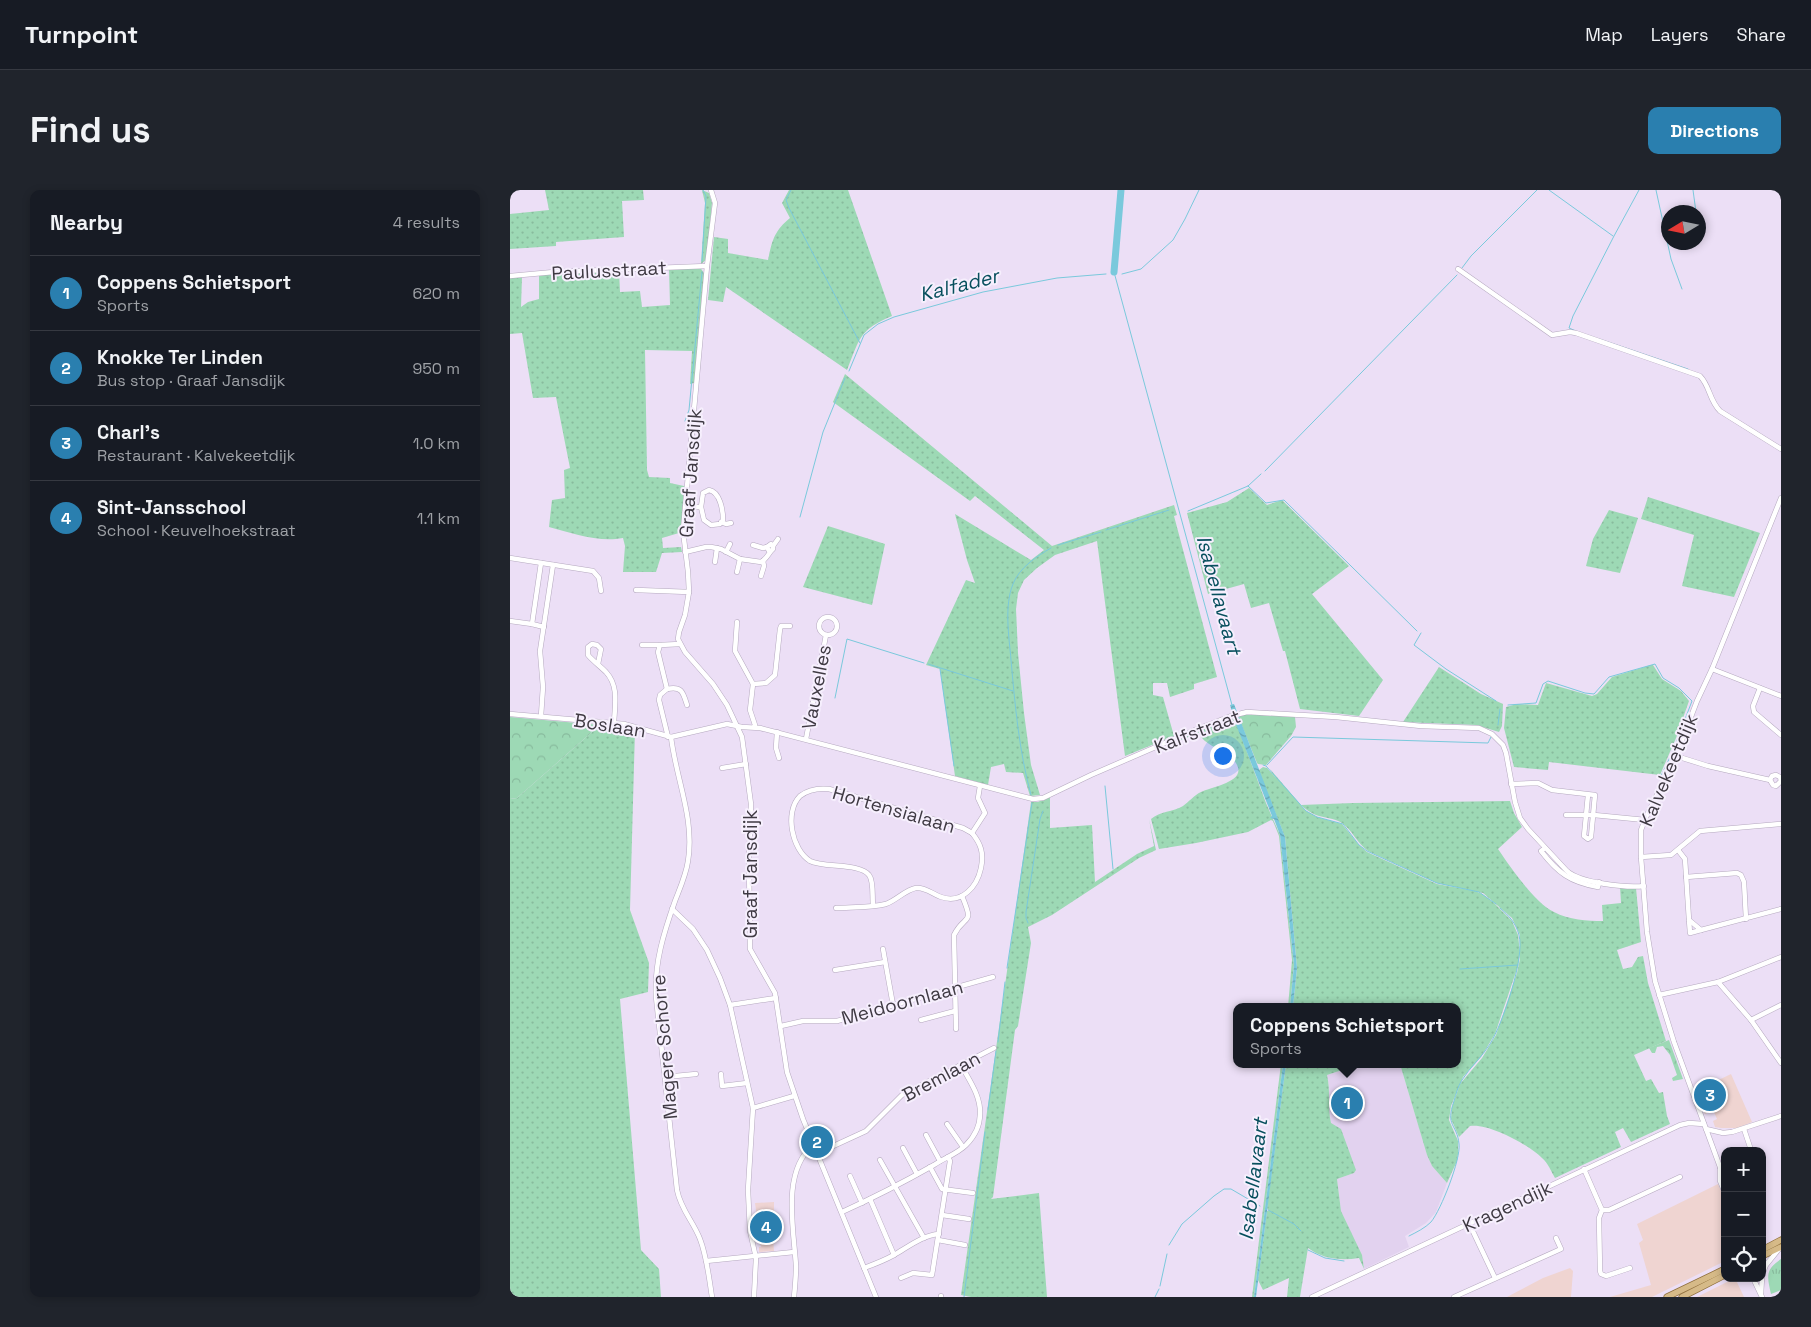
<!DOCTYPE html>
<html lang="en">
<head>
<meta charset="utf-8">
<style>
  :root { --surface:#171b24; --page:#20242c; --text:#f1f3f6; --muted:#9ea1a6; --line:#363941; --accent:#2a7faf }
  body { margin:0; font-family:"Space Grotesk",sans-serif; background:var(--page); color:var(--text) }
  .controls { position:absolute; right:15px; bottom:15px; display:grid; overflow:hidden; border-radius:10px; box-shadow:0 2px 8px #0003 }
  .controls button { width:45px; height:45px; display:grid; place-items:center; padding:0; border:0; border-bottom:1px solid var(--line); background:var(--surface); color:var(--text); font:25px sans-serif }
  .compass { position:absolute; left:1151px; top:15px; width:45px; height:45px; border-radius:50%; background:var(--surface); box-shadow:0 2px 8px #0003; rotate:260deg }
  .you { position:absolute; left:712px; top:565px; width:18px; height:18px; margin:-12px; border:4px solid #fff; border-radius:50%; background:#1a73e8; box-shadow:0 0 0 8px #1a73e833 }
  .badge { display:grid; place-items:center; width:32px; height:32px; border-radius:50%; background:var(--accent); color:#fff; font-size:16px; font-weight:700 }
  .pin { position:absolute; translate:-50% -50%; border:2px solid #fff; box-shadow:0 1px 5px #0006 }
  .popup { position:absolute; left:723px; top:813px; width:228px; height:65px; box-sizing:border-box; display:grid; place-content:center; border-radius:10px; background:var(--surface); filter:drop-shadow(0 1px 4px #0005); font-size:16px; white-space:nowrap; color:var(--muted) }
  .popup b { font-size:19px; color:var(--text) }
  .popup::after { content:''; position:absolute; left:50%; top:100%; margin-left:-10px; border:10px solid transparent; border-top-color:var(--surface) }
  .list { margin:0; padding:0; list-style:none }
  h2 { display:flex; justify-content:space-between; align-items:center; height:65px; margin:0; padding:0 20px; font-size:21px }
  h2 small { font-size:16px; font-weight:400; color:var(--muted) }
  .list li { display:grid; grid-template-columns:32px 1fr auto; gap:15px; align-items:center; box-sizing:border-box; height:75px; padding:0 20px; border-top:1px solid var(--line) }
  .list b { display:block; font-size:19px; white-space:nowrap }
  .list p { margin:0; font-size:16px; white-space:nowrap; color:var(--muted) }
  .list em { font-size:16px; font-style:normal; color:var(--muted) }
  .icon { flex:none; width:28px; height:28px; fill:none; stroke:currentColor; stroke-width:2; stroke-linecap:round; stroke-linejoin:round }
  .map { position:relative; flex:none; width:1271px; height:1107px; overflow:hidden; border-radius:10px }
  header { display:flex; align-items:center; gap:30px; box-sizing:border-box; height:70px; padding:0 25px; background:var(--surface); border-bottom:1px solid var(--line) }
  header strong { font-size:24px }
  nav { display:flex; gap:28px; margin-inline-start:auto; font-size:18px }
  .intro { display:flex; align-items:center; justify-content:space-between; box-sizing:border-box; height:120px; padding:0 30px }
  h1 { margin:0; font-size:35px }
  .button { padding:12px 22px; border-radius:10px; background:var(--accent); color:#fff; font-size:18px; font-weight:700 }
  main { display:flex; gap:30px; padding:0 30px }
  aside { flex:1; background:var(--surface); border-radius:10px; box-shadow:0 2px 8px #0003 }
  .map>svg:first-child { display:block }
</style>
</head>
<body>
<header>
<strong>Turnpoint</strong>
<nav><a>Map</a><a>Layers</a><a>Share</a></nav>
</header>
<div class="intro"><h1>Find us</h1><a class="button">Directions</a></div>
<main>
<aside>
<h2>Nearby<small>4 results</small></h2>
<ul class="list">
<li><span class="badge">1</span><div><b>Coppens Schietsport</b><p>Sports</p></div><em>620 m</em></li>
<li><span class="badge">2</span><div><b>Knokke Ter Linden</b><p>Bus stop · Graaf Jansdijk</p></div><em>950 m</em></li>
<li><span class="badge">3</span><div><b>Charl's</b><p>Restaurant · Kalvekeetdijk</p></div><em>1.0 km</em></li>
<li><span class="badge">4</span><div><b>Sint-Jansschool</b><p>School · Keuvelhoekstraat</p></div><em>1.1 km</em></li>
</ul>
</aside>
<div class="map">
<svg width="1271" height="1107" viewBox="0 0 1271 1107">
  <defs>
    <pattern id="grass-dots" width="8" height="8" patternUnits="userSpaceOnUse" patternTransform="scale(1.25)"><rect width="8" height="8" fill="#9dd9b5"/><path d="M2 2h.1M6 6h.1" fill="none" stroke="#88bb9d" stroke-width="1.8" stroke-linecap="round"/></pattern>
    <pattern id="forest-crowns" width="20" height="18" patternUnits="userSpaceOnUse" patternTransform="scale(1.25)"><rect width="20" height="18" fill="#9dd9b5"/><path d="M2 6a3 3 0 1 1 6 0M12 15a3 3 0 1 1 6 0" fill="none" stroke="#88bb9d"/></pattern>
    <pattern id="park-tufts" width="24" height="20" patternUnits="userSpaceOnUse" patternTransform="scale(1.25)"><rect width="24" height="20" fill="#9dd9b5"/><path d="M3 7l-1-3M5 7V3M7 7l1-3M15 17l-1-3M17 17v-4M19 17l1-3" fill="none" stroke="#88bb9d"/></pattern>
    <pattern id="water-waves" width="16" height="10" patternUnits="userSpaceOnUse" patternTransform="scale(1.25)"><rect width="16" height="10" fill="#7ac9dc"/><path d="M0 5q4-4 8 0t8 0" fill="none" stroke="#65a4b4"/></pattern>
  </defs>
  <rect width="100%" height="100%" fill="#ecdff6"/>
  <!-- commercial -->
  <g fill="#efd4d1">
    <path d="M1221 884 1242 932 1228 938H1211L1205 937 1203 931 1207 929 1203 920 1195 924 1186 901Z"/>
    <path d="M1208 994 1215 1010V1071L1142 1107H1100L1141 1095 1129 1053 1133 1050 1127 1034Z"/>
    <path d="M1060 1078 1063 1081 1061 1107H997L1033 1088Z"/>
    <path d="M1225 1088 1234 1107H1187Z"/>
  </g>
  <!-- built -->
  <path fill="#e2d2ef" d="M850 874H890L917 965 922 976 937 993 926 1022 916 1033 895 1046 899 1057 854 1079 852 1067 831 1021 827 989 844 983 821 933 818 918 819 894 817 885Z"/>
  <!-- education -->
  <path fill="#efd4d3" d="M264 1012V1037L270 1049H263L264 1061 249 1062V1057H251L245 1028 247 1027 245 1013Z"/>
  <!-- grass -->
  <g fill="url(#grass-dots)">
    <path d="M35 0H133L134 10 112 11 114 47 46 52V56L0 59V24L39 20Z"/>
    <path d="M192 0 199 3 202 13 197 69 191 74 195 13Z"/>
    <path d="M279 0H338L382 126C349 140 350 148 337 180L216 97 213 112 198 110 204 47 218 49V63L258 70C262 51 264 41 280 28L272 13Z"/>
    <path d="M190 77 195 85 184 193 180 194 182 161 135 160 137 280 139 287 160 288V293L174 296 171 344 169 343 152 348 153 358 171 357 172 362 152 363 146 382H113L115 356 113 348C89 353 62 343 39 337L42 310 55 308 54 280 60 278 46 207 23 208 12 143 0 144V88L12 87 11 117 18 112 29 109V85L109 81 110 102 130 101 132 117 160 115 159 78Z"/>
    <path d="M335 184 542 356 664 315 667 325 664 326 707 487 684 494V499L660 507 657 493H643V505L653 507 664 546 615 566 587 351 545 365 527 378 514 390 508 403 506 419 508 463 514 523 521 575 530 605 520 606 513 583 496 582 494 574 481 577 478 595 445 586 430 479 416 475 456 390 465 393 457 370 445 324 521 370 534 360 465 306 460 311 323 212Z"/>
    <path d="M739 298 757 315 772 310 839 376 802 404 873 490 849 526 790 519 775 461H773L759 413 741 418 734 394 698 404 677 323 717 312Z"/>
    <path d="M1138 307 1250 343 1224 407 1172 396 1184 345 1131 329Z"/>
    <path d="M1099 320 1128 328 1110 383 1076 376 1083 349Z"/>
    <path d="M318 336 375 354 362 415 293 397Z"/>
    <path d="M1141 475H1143L1152 489 1171 501 1179 511 1166 548 1150 585 1039 572 1038 580 1004 577 994 538 996 517 1007 514 1028 515 1036 493 1082 506 1087 504 1102 487Z"/>
    <path d="M929 477 971 504 993 514 992 536 989 542 966 535 893 532Z"/>
    <path d="M722 527H724L756 613 770 645 784 775 780 817H778L782 770 769 646 763 631 761 630 738 642 686 653 649 659 641 629C650 621 663 622 673 616 679 612 684 605 691 602 701 597 736 592 727 575 720 559 696 559 689 543L669 551 670 548Z"/>
    <path d="M90 535 125 540 120 720 139 773 138 802 110 809 131 1060 149 1079 151 1107H0V609L7 608Z"/>
    <path d="M753 577 757 578 796 621 807 627 832 634 849 655 857 662 927 694 965 701 972 704 984 713 1002 731 1008 745 1010 763 1008 776 985 844 971 867 953 887 941 916 939 930 948 951V964L947 971 937 993 922 976 917 965 890 874H947V817H783L787 778 775 647 749 582V580Z"/>
    <path d="M760 579 791 615 843 613 1000 611 1004 623 1012 637 988 659C1001 678 1024 712 1044 722 1059 730 1077 731 1093 731L1092 715 1111 713 1110 696 1126 698 1131 752 1107 760 1113 779 1122 777 1128 767 1133 766 1138 793 1156 851 1124 865 1136 891 1141 889 1149 903 1153 902 1157 926 1160 934 1121 952 1113 938 1105 942 1111 957 1045 988C1041 981 1038 973 1032 968 1019 955 979 933 960 936L949 947 941 929 942 917 950 894 972 868 986 845 1007 783 1010 769V745L1002 728 973 703 927 693 858 661C847 653 842 640 832 633 824 628 814 628 806 625 792 620 767 592 760 579Z"/>
    <path d="M540 606V638L582 635 585 692 627 664 644 656 639 629 646 660 629 668 542 725 518 737 521 753 508 836 505 840 483 1007 481 1009 529 1003 537 1107H461L451 1105 521 612H528Z"/>
    <path d="M771 874H773L744 1107H742Z"/>
    <path d="M776 874H850L817 885C821 901 817 916 821 933L831 939 846 980 844 983 827 989 831 1021 852 1065 854 1079 849 1068C830 1071 813 1069 798 1058L790 1107H777L779 1088 753 1100 748 1090 757 1021H759L757 1018Z"/>
  </g>
  <!-- forest -->
  <g fill="url(#forest-crowns)">
    <path d="M741 524 785 527 786 537 781 546 756 575 748 574 747 573 728 526Z"/>
    <path d="M0 527 90 535 7 608 0 609Z"/>
    <path d="M1159 850 1173 889 1163 891 1162 888 1167 885 1160 865 1153 856 1147 857 1145 863H1142L1139 858Z"/>
  </g>
  <!-- park -->
  <path fill="url(#park-tufts)" d="M1271 1069V1100L1261 1104C1257 1086 1255 1080 1271 1069Z"/>
  <!-- water -->
  <g fill="url(#water-waves)">
    <path d="M724 514 775 647 787 778 783 817H780L784 775 770 645 764 629 760 628 762 626 725 532 720 515Z"/>
    <path d="M773 874H776L746 1107H744Z"/>
  </g>
  <g fill="none" stroke-linecap="round" stroke-linejoin="round">
    <!-- stream -->
    <g stroke="#7ac9dc" stroke-width="1">
      <path d="M281 0 276 10 279 18 350 153"/>
      <path d="M1039 0 1103 46"/>
      <path d="M1146 0 1161 69 1172 99"/>
      <path d="M1183 0 1186 22"/>
      <path d="M192 71 196 6 193 0"/>
      <path d="M952 78 961 66 1027 0"/>
      <path d="M604 82 722 515"/>
      <path d="M612 84 631 79 663 50 675 29 689 0"/>
      <path d="M1066 141 1059 138 1063 126 1104 46 1129 0"/>
      <path d="M1089 149 1178 179"/>
      <path d="M339 181 354 145 368 134 384 127 473 102 547 88 596 84"/>
      <path d="M175 231 179 220 192 82"/>
      <path d="M755 281 947 85"/>
      <path d="M738 296 756 313 774 310 907 441"/>
      <path d="M678 321 738 296 751 284"/>
      <path d="M290 327 313 242 335 188"/>
      <path d="M596 340 659 320"/>
      <path d="M548 355 591 342"/>
      <path d="M911 443 904 455 936 479 986 511"/>
      <path d="M418 474 503 501"/>
      <path d="M430 479 444 576"/>
      <path d="M325 508 337 449 414 473"/>
      <path d="M998 515 1026 513 1033 494 1038 491 1075 503 1084 504 1099 487 1145 474 1153 488 1169 498 1182 511 1162 563 1150 588"/>
      <path d="M988 535 990 519"/>
      <path d="M753 575 756 576 796 621 807 627 833 634 849 655 857 661 927 693 969 702 986 714"/>
      <path d="M757 575 783 547 978 553 981 547"/>
      <path d="M595 596 603 679"/>
      <path d="M521 605C509 561 505 515 501 470 499 446 494 416 503 394 509 378 527 366 541 358"/>
      <path d="M518 733 516 728V722L530 629 533 621"/>
      <path d="M497 778 522 613"/>
      <path d="M950 779 1008 775"/>
      <path d="M488 852 495 792"/>
      <path d="M478 920 486 861"/>
      <path d="M758 1020 784 1034 791 1041"/>
      <path d="M899 1046C907 1042 915 1038 921 1032 931 1020 951 969 949 954 947 933 935 937 944 911 946 904 948 896 952 890 960 877 972 867 980 854 993 833 1015 768 1009 745 1006 733 999 726 990 718"/>
      <path d="M659 1055 672 1034 704 1006 714 999H721L750 1016"/>
      <path d="M798 1060 815 1068 834 1071"/>
      <path d="M650 1096 657 1064"/>
      <path d="M454 1107 475 942"/>
      <path d="M645 1107 649 1099"/>
    </g>
    <!-- river -->
    <path stroke="#7ac9dc" stroke-width="7" d="M604 82 611 0"/>
    <defs>
      <g id="minor">
        <path d="M201 0 205 13 197 76 173 341 178 382 179 402 175 425 169 442 168 449 175 462 203 494 217 515 232 547 241 614 239 669 240 759 265 803 277 882 293 929 366 1107"/>
        <path d="M948 79 1042 145 1060 142 1066 143 1190 186C1200 196 1199 210 1210 221L1271 259"/>
        <path d="M0 86 44 82 197 76"/>
        <path d="M175 317H191L194 330 201 335 210 334 213 330C213 320 210 302 199 300L193 303 191 317"/>
        <path d="M211 332 216 334 221 333"/>
        <path d="M243 355 253 358 257 357"/>
        <path d="M263 356 268 349"/>
        <path d="M175 362 196 357H201L211 359 230 369 251 372C257 369 259 362 263 359V356L261 354 257 357 259 361"/>
        <path d="M216 362 220 354"/>
        <path d="M0 368 83 381 89 388 91 401"/>
        <path d="M205 372 207 358"/>
        <path d="M31 373 22 434 34 437"/>
        <path d="M227 382 230 369"/>
        <path d="M251 386 254 376 253 371"/>
        <path d="M126 400 179 402"/>
        <circle cx="318" cy="436" r="9"/>
        <path d="M0 431 22 434"/>
        <path d="M227 432 225 461 243 494 240 520 245 535 244 537"/>
        <path d="M170 454 150 455 148 462 157 499C172 496 173 502 177 515"/>
        <path d="M132 455H150"/>
        <path d="M88 474 91 459 87 455 82 454 78 457V465C83 471 90 476 96 482 109 496 105 515 104 532"/>
        <path d="M1202 479 1271 506"/>
        <path d="M243 494 256 493 265 485 270 439 271 436H280"/>
        <path d="M1250 498 1243 516 1244 522 1271 545"/>
        <path d="M157 499 150 505 149 510 158 547"/>
        <path d="M0 524 114 534 161 547 217 534 232 537 250 538 523 609 533 608 581 585 685 540 721 526 737 522 826 527 911 536 969 538 982 544 993 555 996 563 1005 612 1010 628 1018 639 1057 681C1070 693 1117 698 1134 696"/>
        <path d="M31 526 33 497 30 461 43 375"/>
        <path d="M267 542 266 558 269 568"/>
        <path d="M161 547C166 589 185 629 178 671 176 685 170 698 165 711 154 742 144 773 146 807L167 1000C171 1020 183 1031 190 1049 197 1067 199 1088 202 1107"/>
        <path d="M296 549 316 445"/>
        <path d="M1166 566 1198 576 1260 590 1263 595 1266 596 1271 591 1270 587 1266 585 1262 586 1260 590"/>
        <path d="M212 578 236 574"/>
        <path d="M1001 594 1028 593 1042 600 1085 605 1081 647 1078 649 1074 646 1078 605"/>
        <path d="M1056 625H1084L1135 630"/>
        <path d="M1035 658 1031 661C1048 683 1060 692 1088 697L1089 692"/>
        <path d="M1168 660 1175 669 1179 730 1191 740 1271 719"/>
        <path d="M1131 667 1161 665 1190 641 1271 634"/>
        <path d="M1176 687 1227 683 1231 685 1234 692 1236 729"/>
        <path d="M363 715C362 707 364 691 359 685 350 673 314 678 300 671 282 660 274 622 290 606 299 599 309 598 319 599L453 638 462 643"/>
        <path d="M326 718C342 717 361 718 376 714 387 710 395 700 406 698 416 697 422 704 431 707 452 714 467 697 471 678 474 663 471 654 462 643L475 623 468 608 470 596"/>
        <path d="M162 719 183 739 197 760 210 788 220 815 243 918 238 1000 240 1041 246 1068 244 1107"/>
        <path d="M1179 730 1180 743 1191 740"/>
        <path d="M373 759 383 815"/>
        <path d="M325 780 375 772"/>
        <path d="M1208 792 1241 830 1271 873"/>
        <path d="M1149 805 1208 792 1271 767"/>
        <path d="M220 815 266 808"/>
        <path d="M411 830 445 821"/>
        <path d="M1241 830 1271 815"/>
        <path d="M271 836 293 831H327L483 787"/>
        <path d="M446 839 444 745C455 723 465 737 452 706"/>
        <path d="M211 884 212 896 237 893"/>
        <path d="M155 887 186 884"/>
        <path d="M243 918 284 906"/>
        <path d="M437 934 453 957"/>
        <path d="M1196 939 1213 943 1222 942 1271 926"/>
        <path d="M1234 939 1241 960"/>
        <path d="M416 945 430 971"/>
        <path d="M393 958 407 984"/>
        <path d="M306 964 356 941 392 905 484 858"/>
        <path d="M370 970 414 1048"/>
        <path d="M420 977 432 999 463 1003"/>
        <path d="M1074 979 1092 1020 1089 1028 1090 1081 1091 1084 1096 1086 1120 1078"/>
        <path d="M1210 979V991L1215 1003"/>
        <path d="M1215 985 1210 977 1164 852 1145 791 1137 742 1131 667V640L1137 625 1166 566 1187 511 1202 479 1271 308"/>
        <path d="M340 986 352 1013"/>
        <path d="M360 1009 384 1065"/>
        <path d="M1092 1020H1099L1170 987"/>
        <path d="M332 1022C363 1008 394 992 424 975 434 968 447 964 456 955 465 946 470 936 470 924 471 906 459 890 451 875"/>
        <path d="M432 1025 459 1029"/>
        <path d="M959 1033 985 1088"/>
        <path d="M428 1050 455 1055"/>
        <path d="M196 1071 284 1062"/>
        <path d="M354 1078C365 1074 375 1070 384 1065 398 1057 413 1045 429 1044"/>
        <path d="M1252 1085 1256 1075 1269 1059"/>
        <path d="M391 1088 403 1083 422 1085 440 971 438 967"/>
        <path d="M1243 1088 1252 1107"/>
        <path d="M1251 1104 1252 1088"/>
        <path d="M284 1107C285 1097 286 1087 286 1076 284 1040 271 982 303 955"/>
        <path d="M431 1107V1106"/>
        <path d="M802 1107 1170 935 1179 933 1194 934"/>
        <path d="M944 1107 1051 1059 1046 1048"/>
      </g>
      <g id="major">
        <path d="M1252 1060 1271 1050"/>
        <path d="M1252 1066 1271 1057"/>
        <path d="M1157 1107 1215 1079"/>
        <path d="M1172 1107 1215 1085"/>
      </g>
    </defs>
    <!-- minor casing -->
    <use href="#minor" stroke="#b5a9bf" stroke-width="5.5"/>
    <!-- major casing -->
    <use href="#major" stroke="#8f6f3c" stroke-width="7"/>
    <!-- minor -->
    <use href="#minor" stroke="#fff" stroke-width="4.5"/>
    <!-- major -->
    <use href="#major" stroke="#d6ba88" stroke-width="5.5"/>
  </g>
  <g text-anchor="middle" stroke-width="4" stroke-linejoin="round" paint-order="stroke">
    <!-- street labels -->
    <g font-size="19" fill="#3f3a43" stroke="#f6effd">
      <text transform="translate(99 80) rotate(-3)" y="7">Paulusstraat</text>
      <text transform="translate(180 283) rotate(-86)" y="7">Graaf Jansdijk</text>
      <text transform="translate(306 497) rotate(-79)" y="7">Vauxelles</text>
      <text transform="translate(100 535) rotate(9)" y="7">Boslaan</text>
      <text transform="translate(687 541) rotate(-21)" y="7">Kalfstraat</text>
      <text transform="translate(1158 580) rotate(-67)" y="7">Kalvekeetdijk</text>
      <text transform="translate(384 619) rotate(16)" y="7">Hortensialaan</text>
      <text transform="translate(240 684) rotate(-90)" y="7">Graaf Jansdijk</text>
      <text transform="translate(392 812) rotate(-15)" y="7">Meidoornlaan</text>
      <text transform="translate(154 857) rotate(-95)" y="7">Magere Schorre</text>
      <text transform="translate(431 886) rotate(-28)" y="7">Bremlaan</text>
      <text transform="translate(997 1016) rotate(-25)" y="7">Kragendijk</text>
    </g>
    <!-- water labels -->
    <g font-size="20" font-style="italic" fill="#074f5d" stroke="#f6effd">
      <text transform="translate(449 95) rotate(-14)" y="7">Kalfader</text>
      <text transform="translate(709 405) rotate(75)" y="7">Isabellavaart</text>
      <text transform="translate(743 989) rotate(-83)" y="7">Isabellavaart</text>
    </g>
  </g>
</svg>
<div class="controls">
<button>+</button>
<button>−</button>
<button><svg class="icon" aria-label="locate" viewBox="0 0 24 24"><circle cx="12" cy="12" r="6"/><path d="M12 2v4M12 18v4M2 12h4M18 12h4"/></svg></button>
</div>
<svg class="compass" viewBox="-18 -18 36 36"><path d="M0-13l5 13h-10z" fill="#e53935"/><path d="M0 13l5-13h-10z" fill="#9ea1a6"/></svg>
<div class="you"></div>
<div class="pin badge" style="left:837px;top:913px">1</div>
<div class="popup"><b>Coppens Schietsport</b>Sports</div>
<div class="pin badge" style="left:307px;top:952px">2</div>
<div class="pin badge" style="left:1200px;top:905px">3</div>
<div class="pin badge" style="left:256px;top:1037px">4</div>
</div>
</main>
</body>
</html>
